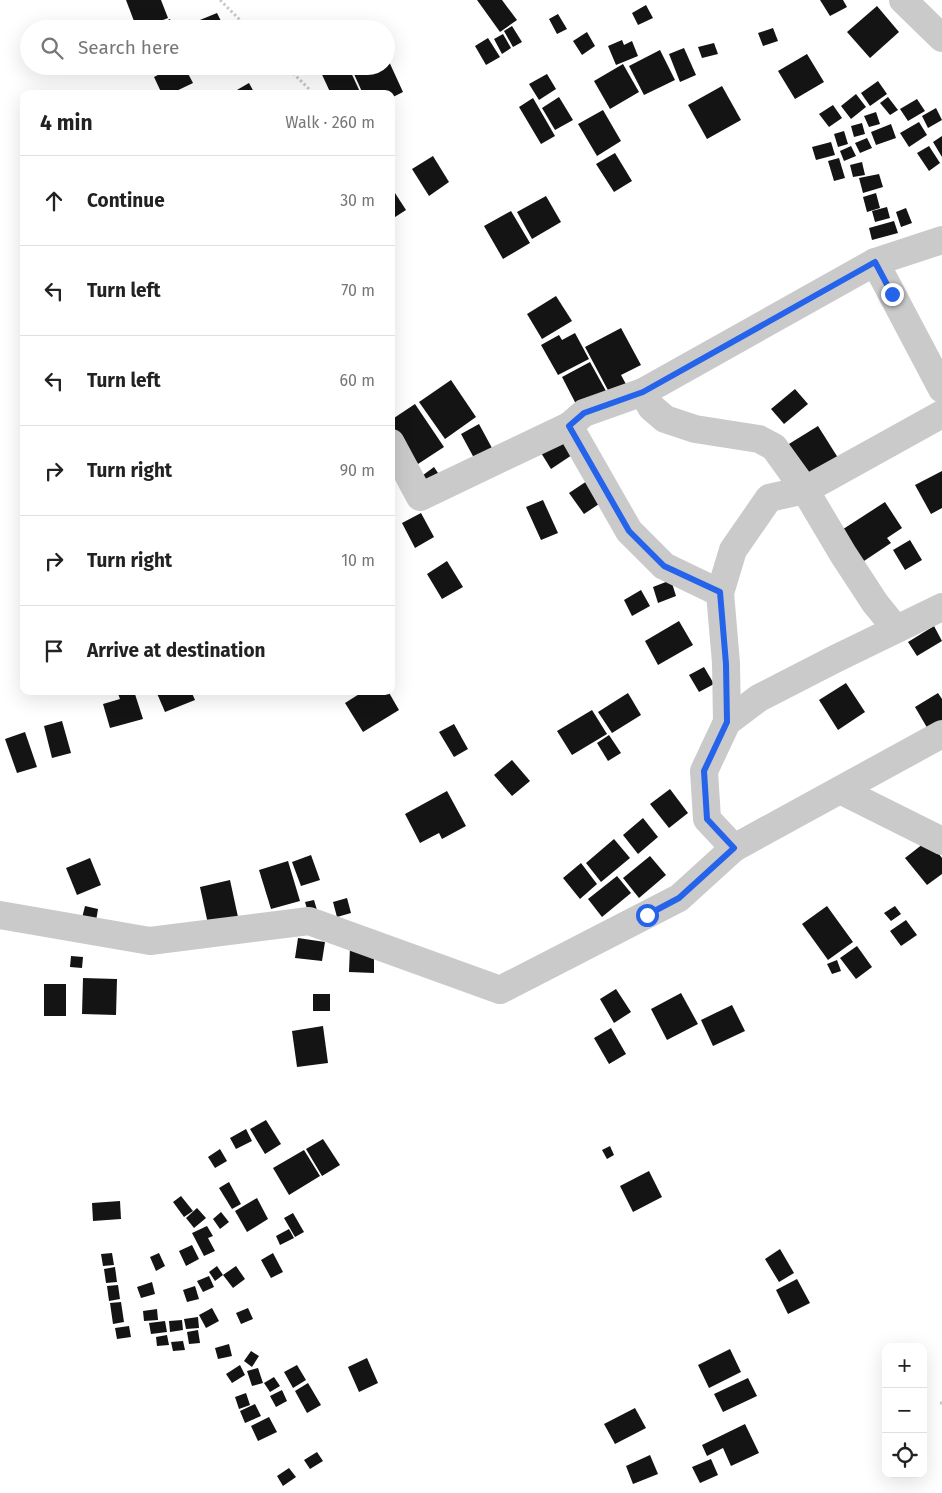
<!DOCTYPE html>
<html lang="en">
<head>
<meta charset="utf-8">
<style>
  :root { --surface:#fff; --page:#f2f2f2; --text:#222; --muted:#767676; --line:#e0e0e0 }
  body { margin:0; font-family:"Fira Sans",sans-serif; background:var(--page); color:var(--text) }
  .controls { position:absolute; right:15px; bottom:15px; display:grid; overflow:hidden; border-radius:10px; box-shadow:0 5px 20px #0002 }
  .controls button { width:45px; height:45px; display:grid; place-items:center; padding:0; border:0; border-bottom:1px solid var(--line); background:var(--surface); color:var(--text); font:25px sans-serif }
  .stop { position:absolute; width:15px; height:15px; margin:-11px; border:4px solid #2563eb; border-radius:50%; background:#fff }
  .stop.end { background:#2563eb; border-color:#fff; box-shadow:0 1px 5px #0008 }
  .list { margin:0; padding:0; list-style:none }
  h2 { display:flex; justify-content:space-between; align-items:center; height:65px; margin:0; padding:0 20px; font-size:21px }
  h2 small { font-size:16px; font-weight:400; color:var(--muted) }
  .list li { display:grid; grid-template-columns:32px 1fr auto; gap:15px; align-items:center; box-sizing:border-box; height:90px; padding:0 20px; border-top:1px solid var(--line) }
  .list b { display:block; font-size:19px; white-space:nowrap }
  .list em { font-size:16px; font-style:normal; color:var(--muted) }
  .icon { flex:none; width:28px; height:28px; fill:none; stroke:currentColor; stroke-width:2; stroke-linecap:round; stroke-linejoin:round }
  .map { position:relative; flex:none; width:942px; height:1493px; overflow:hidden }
  .search { position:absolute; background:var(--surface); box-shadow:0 5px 20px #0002; left:20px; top:20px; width:375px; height:55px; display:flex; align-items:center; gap:12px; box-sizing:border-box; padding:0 18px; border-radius:28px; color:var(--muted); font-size:19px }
  .panel { position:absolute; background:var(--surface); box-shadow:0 5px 20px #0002; left:20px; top:90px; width:375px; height:605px; border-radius:10px }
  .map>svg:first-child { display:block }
</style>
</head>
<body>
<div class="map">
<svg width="942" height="1493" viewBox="0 0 942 1493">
  <rect width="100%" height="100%" fill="#fff"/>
  <!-- building -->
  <g fill="#141414">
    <path d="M126 0H161L168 18 141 29H137Z"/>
    <path d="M477 0H502L517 20 500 32Z"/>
    <path d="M820 0H843L847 7 830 16Z"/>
    <path d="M646 5 653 18 638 25 632 13Z"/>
    <path d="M877 6 899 32 870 58 847 32Z"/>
    <path d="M217 13 224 27 219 29H198L195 22Z"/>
    <path d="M558 14 567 29 557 34 549 19Z"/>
    <path d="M170 19 174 29H148Z"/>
    <path d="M512 26 522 42 513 47 504 31Z"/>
    <path d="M773 28 778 41 763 46 758 33Z"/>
    <path d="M587 32 595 46 582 55 573 41Z"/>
    <path d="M503 34 511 48 502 54 494 39Z"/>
    <path d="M488 38 500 57 486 65 475 46Z"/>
    <path d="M622 40 624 45 632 41 638 56 616 65 608 46Z"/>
    <path d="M714 43 718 54 702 58 698 47Z"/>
    <path d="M684 48 696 75 680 82 669 54Z"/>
    <path d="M660 50 675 80 644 95 629 66Z"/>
    <path d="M807 54 824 82 795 99 778 71Z"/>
    <path d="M386 55 403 92 391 98V94H363L354 74 370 66H386Z"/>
    <path d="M623 64 639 92 610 109 594 81Z"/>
    <path d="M175 66H184L193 83 170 94H162L154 77Z"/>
    <path d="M318 66H348L361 94H331Z"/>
    <path d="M547 74 556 89 539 100 529 84Z"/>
    <path d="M878 81 887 94 870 106 861 93Z"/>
    <path d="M249 83 255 94H230Z"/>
    <path d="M722 86 741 120 707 139 688 105Z"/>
    <path d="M856 94 866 107 851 119 841 106Z"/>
    <path d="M559 97 573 120 555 130 542 108Z"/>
    <path d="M888 97 898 110 890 115 880 103Z"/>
    <path d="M533 98 555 136 541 144 519 107Z"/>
    <path d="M917 99 925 111 908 121 900 109Z"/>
    <path d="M833 105 842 118 829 127 819 114Z"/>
    <path d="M936 108 942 120 928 128 922 116Z"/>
    <path d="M603 110 621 141 597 156 578 124Z"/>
    <path d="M876 112 880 124 869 127 864 116Z"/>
    <path d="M919 122 927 135 909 147 900 133Z"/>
    <path d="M862 123 865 134 854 137 851 126Z"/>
    <path d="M891 124 896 138 876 145 871 132Z"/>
    <path d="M844 131 848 144 838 147 834 134Z"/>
    <path d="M942 136V157L933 142Z"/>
    <path d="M867 138 872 148 860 153 855 143Z"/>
    <path d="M831 142 835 155 816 160 812 147Z"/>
    <path d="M851 146 856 156 844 161 840 151Z"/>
    <path d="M929 146 940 163 929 171 917 153Z"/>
    <path d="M615 153 632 181 614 192 596 164Z"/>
    <path d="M433 156 449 182 429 196 412 169Z"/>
    <path d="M839 158 845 178 834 181 828 161Z"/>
    <path d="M862 162 865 175 853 177 850 165Z"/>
    <path d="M879 174 883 187 863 193 859 178Z"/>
    <path d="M395 193 406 210 392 219 391 195Z"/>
    <path d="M876 193 880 208 867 212 863 197Z"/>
    <path d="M546 196 561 222 532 239 517 212Z"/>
    <path d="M887 207 890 218 875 222 872 211Z"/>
    <path d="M906 208 912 223 901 227 896 212Z"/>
    <path d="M511 211 530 243 503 259 484 226Z"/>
    <path d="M894 221 898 233 872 240 869 228Z"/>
    <path d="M556 296 572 321 542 339 527 314Z"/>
    <path d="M621 328 641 365 621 375 627 386 610 394 585 347Z"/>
    <path d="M575 333 589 359 558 375 541 345 559 335 562 340Z"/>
    <path d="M590 362 606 391 577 406 562 377Z"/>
    <path d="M451 380 476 417 445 439 419 402Z"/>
    <path d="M795 389 808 404 784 424 771 409Z"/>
    <path d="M415 404 444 447 418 464 391 426V420Z"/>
    <path d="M479 424 492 448 474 458 461 434Z"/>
    <path d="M818 426 840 461 806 482 784 447Z"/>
    <path d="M560 435 572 455 551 469 538 448Z"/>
    <path d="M434 467 442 479 415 481Z"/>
    <path d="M942 471V508L931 514 915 485Z"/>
    <path d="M587 481 602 502 584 514 569 493Z"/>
    <path d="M543 500 558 533 541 540 526 507Z"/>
    <path d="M885 502 902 528 887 538 891 543 855 567 834 535Z"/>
    <path d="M421 513 434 537 415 548 402 523Z"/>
    <path d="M910 540 922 560 905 570 893 550Z"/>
    <path d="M447 561 463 587 442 599 427 574Z"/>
    <path d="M671 580 676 596 658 603 653 587Z"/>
    <path d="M641 590 650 606 632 616 624 600Z"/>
    <path d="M679 621 693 645 658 665 645 641Z"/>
    <path d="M934 626 942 641 917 656 908 642Z"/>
    <path d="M704 667 714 684 699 692 689 675Z"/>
    <path d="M846 683 865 712 838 730 819 700Z"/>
    <path d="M117 691H134L143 719 110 728 103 704 120 699Z"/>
    <path d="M156 691H191L195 700 165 712Z"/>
    <path d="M364 691H388L399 710 363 732 345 703Z"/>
    <path d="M628 693 641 715 612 733 598 712Z"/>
    <path d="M938 693 942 699V723L929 731 915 707Z"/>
    <path d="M592 710 607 734 572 755 557 731Z"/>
    <path d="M62 721 71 753 52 758 44 726Z"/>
    <path d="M454 724 468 749 454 757 439 732Z"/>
    <path d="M25 732 37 767 17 773 5 739Z"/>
    <path d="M609 735 621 753 608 761 597 743Z"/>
    <path d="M512 760 530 781 512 796 494 775Z"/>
    <path d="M670 789 688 813 669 828 650 804Z"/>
    <path d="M447 791 466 826 442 839 439 833 420 843 405 814Z"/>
    <path d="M643 818 658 837 638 854 623 835Z"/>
    <path d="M614 839 630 858 601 882 586 863Z"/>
    <path d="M928 840 942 858V874L927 885 905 858Z"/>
    <path d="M311 855 320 880 301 886 292 862Z"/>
    <path d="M650 856 666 875 639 898 623 878Z"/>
    <path d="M90 858 101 885 77 895 66 868Z"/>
    <path d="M288 861 300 901 271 909 259 870Z"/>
    <path d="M581 863 597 884 580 899 563 878Z"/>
    <path d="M617 876 631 893 602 917 588 899Z"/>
    <path d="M230 880 238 917 208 924 200 887Z"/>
    <path d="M347 898 351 913 337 917 333 902Z"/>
    <path d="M314 900 317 910 308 912 305 902Z"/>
    <path d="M85 906 98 909 96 921 82 918Z"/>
    <path d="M827 906 853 942 828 960 802 924Z"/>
    <path d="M895 906 901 914 891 921 884 913Z"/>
    <path d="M906 920 917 935 901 946 890 931Z"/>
    <path d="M298 938 325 942 322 961 295 958Z"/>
    <path d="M857 946 872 967 856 979 840 958Z"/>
    <path d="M350 947 374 948V973L349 972Z"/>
    <path d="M71 956 83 957 82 968 70 967Z"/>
    <path d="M837 960 841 971 832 974 827 964Z"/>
    <path d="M83 978 117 979 116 1015 82 1014Z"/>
    <rect x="44" y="984" width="22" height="32"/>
    <path d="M616 989 631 1012 614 1023 600 999Z"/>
    <path d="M681 993 698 1024 667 1040 651 1009Z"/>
    <rect x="313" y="994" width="17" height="17"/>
    <path d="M732 1005 745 1031 713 1046 701 1020Z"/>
    <path d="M323 1026 328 1063 297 1067 292 1031Z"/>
    <path d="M611 1028 626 1054 609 1064 594 1038Z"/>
    <path d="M266 1120 281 1144 265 1154 250 1129Z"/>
    <path d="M246 1129 252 1141 236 1149 230 1138Z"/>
    <path d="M323 1139 340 1165 322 1176 306 1149Z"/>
    <path d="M610 1146 614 1155 607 1159 602 1150Z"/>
    <path d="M220 1149 227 1161 215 1168 208 1157Z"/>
    <path d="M304 1150 320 1176 289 1195 273 1168Z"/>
    <path d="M649 1171 662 1197 633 1212 620 1186Z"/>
    <path d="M229 1182 241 1204 232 1209 219 1188Z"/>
    <path d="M181 1196 193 1211 184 1217 173 1202Z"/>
    <path d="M257 1198 268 1219 247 1232 235 1211Z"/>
    <path d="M120 1201 121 1219 93 1221 92 1203Z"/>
    <path d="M197 1208 206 1218 194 1228 186 1218Z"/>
    <path d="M221 1212 229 1222 220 1229 213 1219Z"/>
    <path d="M293 1213 304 1232 295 1237 284 1218Z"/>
    <path d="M207 1226 213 1236 208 1238 215 1251 204 1256 192 1233Z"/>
    <path d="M289 1229 294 1238 280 1245 276 1236Z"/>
    <path d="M192 1245 199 1259 186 1266 179 1251Z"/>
    <path d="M780 1249 794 1273 779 1282 765 1259Z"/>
    <path d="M112 1253 114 1265 103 1266 101 1254Z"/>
    <path d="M159 1253 165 1266 156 1271 150 1257Z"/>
    <path d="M273 1253 283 1272 271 1278 261 1260Z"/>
    <path d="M217 1266 223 1275 215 1281 209 1272Z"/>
    <path d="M236 1266 245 1279 233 1288 223 1275Z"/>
    <path d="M115 1267 117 1282 106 1283 104 1269Z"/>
    <path d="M209 1276 214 1287 203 1292 197 1281Z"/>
    <path d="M797 1279 810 1303 788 1314 776 1290Z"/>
    <path d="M152 1282 155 1294 141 1298 137 1287Z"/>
    <path d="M118 1285 120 1299 109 1301 107 1286Z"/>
    <path d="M195 1286 199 1299 187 1302 183 1290Z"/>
    <path d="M121 1302 124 1322 113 1324 110 1303Z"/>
    <path d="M212 1308 219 1321 206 1328 199 1315Z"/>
    <path d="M248 1308 253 1319 241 1324 236 1313Z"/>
    <path d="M157 1309 158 1320 144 1321 143 1311Z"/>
    <path d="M198 1317 199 1328 186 1329 184 1319Z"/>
    <path d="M182 1320 183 1330 170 1332 169 1321Z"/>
    <path d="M165 1321 167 1332 151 1334 149 1323Z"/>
    <path d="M129 1326 131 1337 117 1339 115 1328Z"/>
    <path d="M198 1330 200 1343 189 1344 187 1332Z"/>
    <path d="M167 1335 169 1345 157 1346 156 1337Z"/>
    <path d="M183 1341 185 1350 173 1351 171 1342Z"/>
    <path d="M229 1344 232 1356 218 1359 215 1348Z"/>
    <path d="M730 1349 741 1372 709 1388 698 1365Z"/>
    <path d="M251 1351 259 1356 252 1367 244 1361Z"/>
    <path d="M367 1358 378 1383 359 1392 348 1367Z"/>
    <path d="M240 1365 245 1375 232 1383 226 1374Z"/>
    <path d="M297 1365 306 1380 293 1388 284 1372Z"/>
    <path d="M258 1368 263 1383 252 1386 247 1371Z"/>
    <path d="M274 1377 280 1386 270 1392 264 1383Z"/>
    <path d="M748 1378 757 1396 723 1412 714 1394Z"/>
    <path d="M308 1383 321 1405 307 1413 295 1391Z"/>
    <path d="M282 1390 287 1401 276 1407 270 1396Z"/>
    <path d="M246 1393 250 1405 239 1409 235 1397Z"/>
    <path d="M255 1404 261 1416 245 1423 240 1411Z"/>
    <path d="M635 1408 646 1428 615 1444 604 1424Z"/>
    <path d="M269 1417 277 1432 258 1441 251 1426Z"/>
    <path d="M745 1424 759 1453 731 1466 723 1448 707 1456 702 1445Z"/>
    <path d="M317 1452 323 1461 310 1469 304 1460Z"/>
    <path d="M650 1455 658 1474 633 1484 626 1466Z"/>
    <path d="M711 1459 718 1475 700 1483 692 1467Z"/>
    <path d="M289 1468 296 1477 283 1486 277 1476Z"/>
  </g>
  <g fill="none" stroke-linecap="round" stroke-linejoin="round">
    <!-- path -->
    <g stroke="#cacaca" stroke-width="3" stroke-dasharray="2.5 2.5" stroke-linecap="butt">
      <path d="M220 0 249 29"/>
      <path d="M286 66 309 89 311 94"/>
      <path d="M940 1403H942"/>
    </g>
    <!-- minor -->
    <g stroke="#cacaca" stroke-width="28">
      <path d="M903 0 942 38"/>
      <path d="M875 262 942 240"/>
      <path d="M643 392 584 413 569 426 629 531 664 566 720 593 726 663 727 722"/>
      <path d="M391 443 420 497 569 426"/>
      <path d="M720 593 733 550 769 498 805 490 942 414"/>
      <path d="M896 629 875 603 843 554 805 490 774 447 759 439 695 429 665 419 651 407 643 392 875 262 942 389"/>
      <path d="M840 790 942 841"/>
      <path d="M734 848 707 819 704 771 727 722 759 698 835 659 942 607"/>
      <path d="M0 915 150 941 309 921 500 990 679 898 734 848 942 734"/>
    </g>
  </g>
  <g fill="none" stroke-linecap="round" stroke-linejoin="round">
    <!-- route -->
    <path stroke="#2563eb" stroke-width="6" d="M647 915 679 898 734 848 707 819 704 771 727 722 726 664 720 592 664 566 629 531 569 426 584 413 643 392 875 262 892 294"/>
  </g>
</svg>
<div class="controls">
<button>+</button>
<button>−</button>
<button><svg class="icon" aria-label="locate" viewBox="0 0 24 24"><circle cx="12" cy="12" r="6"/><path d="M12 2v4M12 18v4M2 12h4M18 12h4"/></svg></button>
</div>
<div class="stop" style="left:647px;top:915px"></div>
<div class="stop end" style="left:892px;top:294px"></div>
<div class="search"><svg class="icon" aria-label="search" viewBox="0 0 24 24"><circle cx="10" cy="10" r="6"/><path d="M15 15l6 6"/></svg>Search here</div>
<section class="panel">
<h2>4 min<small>Walk · 260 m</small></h2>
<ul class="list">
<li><svg class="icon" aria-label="ahead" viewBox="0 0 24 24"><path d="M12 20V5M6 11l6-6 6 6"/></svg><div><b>Continue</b></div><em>30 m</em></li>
<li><svg class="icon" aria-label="left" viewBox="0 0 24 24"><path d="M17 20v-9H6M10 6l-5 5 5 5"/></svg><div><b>Turn left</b></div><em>70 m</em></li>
<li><svg class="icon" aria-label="left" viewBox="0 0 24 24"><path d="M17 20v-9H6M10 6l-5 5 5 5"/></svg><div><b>Turn left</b></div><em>60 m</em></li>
<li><svg class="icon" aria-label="right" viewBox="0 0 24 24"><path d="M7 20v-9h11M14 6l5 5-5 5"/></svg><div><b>Turn right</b></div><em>90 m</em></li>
<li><svg class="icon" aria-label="right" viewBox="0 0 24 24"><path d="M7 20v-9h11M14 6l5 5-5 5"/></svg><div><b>Turn right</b></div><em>10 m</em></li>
<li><svg class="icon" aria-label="arrive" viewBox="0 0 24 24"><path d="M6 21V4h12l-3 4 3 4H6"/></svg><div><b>Arrive at destination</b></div></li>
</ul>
</section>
</div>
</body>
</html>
